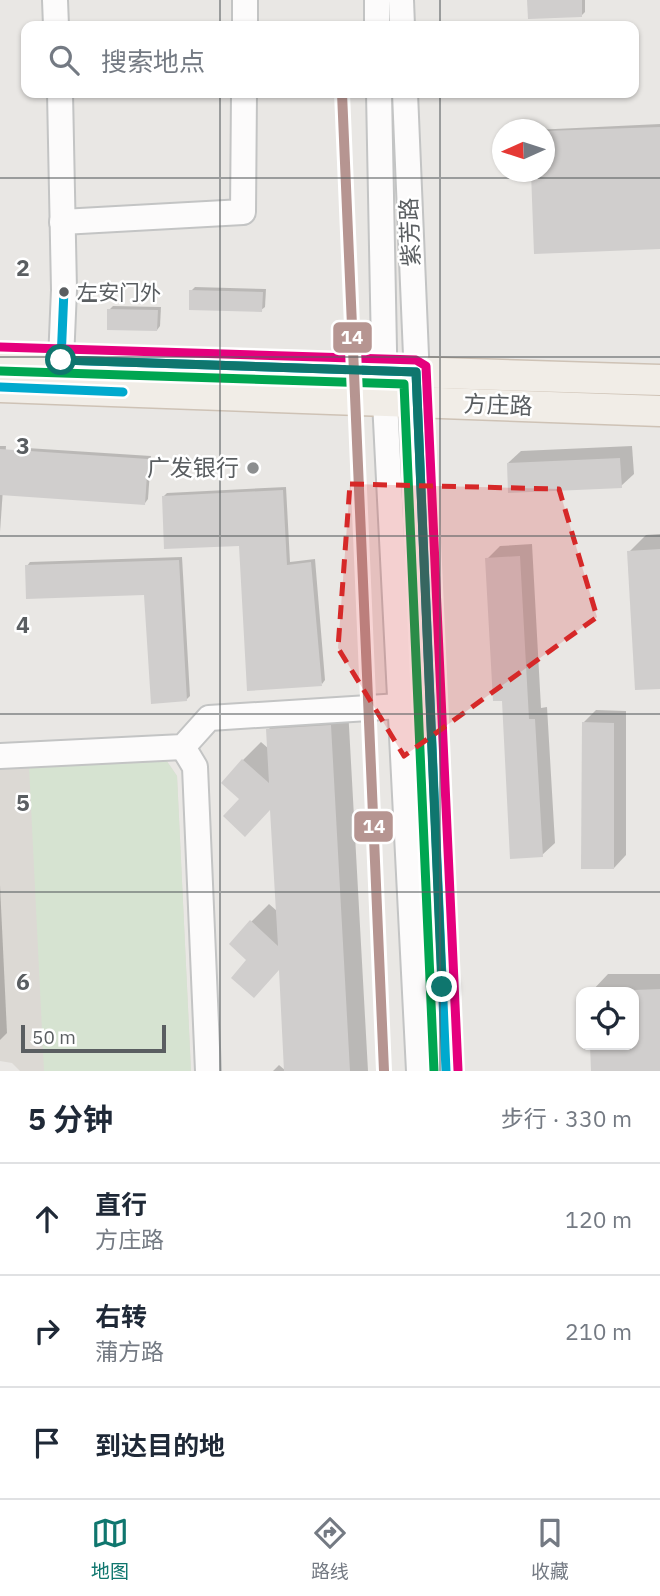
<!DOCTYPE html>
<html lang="zh">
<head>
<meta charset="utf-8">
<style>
  :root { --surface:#fff; --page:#f6f6f7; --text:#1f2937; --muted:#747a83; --line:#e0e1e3; --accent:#0f766e }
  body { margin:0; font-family:"IBM Plex Sans","Noto Sans SC",sans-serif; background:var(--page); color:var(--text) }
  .controls { position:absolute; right:21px; bottom:21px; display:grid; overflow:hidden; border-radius:14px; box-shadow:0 2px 5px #0004 }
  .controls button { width:63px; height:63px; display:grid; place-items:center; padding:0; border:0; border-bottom:2px solid var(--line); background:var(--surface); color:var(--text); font:35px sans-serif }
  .compass { position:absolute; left:492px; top:119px; width:63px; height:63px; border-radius:50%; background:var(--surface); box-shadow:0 2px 5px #0004; rotate:267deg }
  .scale { position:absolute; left:21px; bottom:18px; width:145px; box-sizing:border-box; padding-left:7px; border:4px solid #5a5e61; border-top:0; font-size:19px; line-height:24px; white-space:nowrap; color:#5a5e61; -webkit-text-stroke:5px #fff; paint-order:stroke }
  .stop { position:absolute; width:21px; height:21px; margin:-16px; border:5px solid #0f766e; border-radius:50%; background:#fff }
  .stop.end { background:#0f766e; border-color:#fff; box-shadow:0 2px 7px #0008 }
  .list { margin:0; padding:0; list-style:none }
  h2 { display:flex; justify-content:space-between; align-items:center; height:91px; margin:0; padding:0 28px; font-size:30px }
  h2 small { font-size:23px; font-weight:400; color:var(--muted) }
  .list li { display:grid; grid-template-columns:46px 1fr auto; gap:21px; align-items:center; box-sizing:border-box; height:112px; padding:0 28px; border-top:2px solid var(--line) }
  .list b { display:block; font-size:26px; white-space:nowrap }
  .list p { margin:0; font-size:23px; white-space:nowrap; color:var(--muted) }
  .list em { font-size:23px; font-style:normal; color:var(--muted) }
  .icon { flex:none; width:38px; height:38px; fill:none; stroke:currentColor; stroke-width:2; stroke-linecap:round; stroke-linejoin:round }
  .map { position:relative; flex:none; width:660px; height:1071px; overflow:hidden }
  .search { position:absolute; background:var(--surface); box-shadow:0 2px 5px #0004; left:21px; right:21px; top:21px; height:77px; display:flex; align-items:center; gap:18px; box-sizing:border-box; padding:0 24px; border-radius:14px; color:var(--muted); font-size:26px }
  .sheet { height:427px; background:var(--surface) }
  nav { display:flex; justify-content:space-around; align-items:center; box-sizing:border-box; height:98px; border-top:2px solid var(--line); background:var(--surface); font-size:19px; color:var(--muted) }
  nav a { display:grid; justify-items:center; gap:4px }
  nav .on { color:var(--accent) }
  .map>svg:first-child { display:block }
</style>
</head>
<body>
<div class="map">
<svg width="660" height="1071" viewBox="0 0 660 1071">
  <rect width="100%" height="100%" fill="#e9e7e4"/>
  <!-- education -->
  <path fill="#dcd9d4" d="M166 760 177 776 191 1071H20L12 1063 0 1061V767Z"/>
  <!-- green -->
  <path fill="#d6e3d1" d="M166 760 177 776 191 1071H44L29 766Z"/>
  <!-- shadow -->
  <g fill="#0003">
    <path d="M529 0H585V12L582 15Z"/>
    <path d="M660 124V247L535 252 532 172H544V130H534Z"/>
    <path d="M195 287 266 289 265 307 261 310 191 291Z"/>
    <path d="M113 306 161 307 160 326 157 330 109 310Z"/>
    <path d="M0 446H6L0 532Z"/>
    <path d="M632 446 634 474 621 486 508 463 521 451Z"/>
    <path d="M27 448 151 456 148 499 145 503 23 451Z"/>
    <path d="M286 487 290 562 315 559 325 680 322 684 241 544 163 497 167 493Z"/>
    <path d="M660 534V687L629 552 646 535Z"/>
    <path d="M532 544 541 708 547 707 555 843 542 855 503 699 487 559 500 546Z"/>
    <path d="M182 557 190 696 186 700 146 594 27 566 30 562Z"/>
    <path d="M348 708 368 1071H273L279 1065 286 1071 281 968 251 922 269 904 277 911 272 807 241 799 243 760 261 742 269 749 268 730 286 712Z"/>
    <path d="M596 710 626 711V855L614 868 583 723Z"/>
    <path d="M0 885 7 1033 0 1040Z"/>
    <path d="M608 974H660V1071H592V1045H634V992H591Z"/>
  </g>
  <!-- building -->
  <g fill="#d0cecd">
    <path d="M527 0H582V17L528 19Z"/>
    <path d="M660 127V249L534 254 531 172H544V131Z"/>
    <path d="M189 290 263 292 262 312 189 310Z"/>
    <path d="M107 309 158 310 157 331 107 330Z"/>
    <path d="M0 449 148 459 145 505 0 495Z"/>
    <path d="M620 458 622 488 508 493 507 463Z"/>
    <path d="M283 490 287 565 311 562 322 686 247 691 239 546 164 549 162 496Z"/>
    <path d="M660 549V689L635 690 627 551Z"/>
    <path d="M520 556 529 719H535L543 857 510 859 502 701H493L485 558Z"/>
    <path d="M179 560 187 701 151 704 144 595 26 599 25 565Z"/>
    <path d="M582 722 614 723V869H581Z"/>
    <path d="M331 725 350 1071H284L279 970 254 998 231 978 246 960 229 944 250 920 278 946 270 810 245 837 223 816 239 799 221 783 242 759 269 783 266 729Z"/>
    <path d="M660 989V1071H591L590 1045H634V990Z"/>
  </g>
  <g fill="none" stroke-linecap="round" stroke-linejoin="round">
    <defs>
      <g id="minor">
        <path d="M55 0 56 26"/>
        <path d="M377 0V26"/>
        <path d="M401 0 402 26"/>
        <path d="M245 26V0"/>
        <path d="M60 93 64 290 61 360"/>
        <path d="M379 93 385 401 419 1071"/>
        <path d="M405 93 446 1071"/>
        <path d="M62 222 243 212 244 93"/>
        <path d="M183 747 195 767 208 1071"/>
        <path d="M0 756 183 747 209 718 400 706"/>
      </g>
      <g id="major">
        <path d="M0 359 660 380"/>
        <path d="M0 387 660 411"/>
      </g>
    </defs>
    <!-- minor casing -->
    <use href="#minor" stroke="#c3c4c4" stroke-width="28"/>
    <!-- major casing -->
    <use href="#major" stroke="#cec2b5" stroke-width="33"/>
    <!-- minor -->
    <use href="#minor" stroke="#fcfbfb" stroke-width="24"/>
    <!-- major -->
    <use href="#major" stroke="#f1ede7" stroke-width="30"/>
    <defs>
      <g id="bus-1">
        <path d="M64 290 61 360 416 372 446 1071"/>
        <path d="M0 387 123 392"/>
      </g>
      <path id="bus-2" d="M0 371 404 384 434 1071"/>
      <path id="bus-3" d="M0 347 416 360 426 366 458 1070"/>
    </defs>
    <!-- bus-1 casing -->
    <use href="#bus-1" stroke="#fff" stroke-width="14"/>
    <!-- bus-2 casing -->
    <use href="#bus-2" stroke="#fff" stroke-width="14"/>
    <!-- bus-3 casing -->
    <use href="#bus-3" stroke="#fff" stroke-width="14"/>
    <!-- bus-1 -->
    <use href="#bus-1" stroke="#00a9ce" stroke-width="9"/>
    <!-- bus-2 -->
    <use href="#bus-2" stroke="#00a651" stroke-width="9"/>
    <!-- bus-3 -->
    <use href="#bus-3" stroke="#e5007d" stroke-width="9"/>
    <defs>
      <path id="metro-1" d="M342 93 384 1071"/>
    </defs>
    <!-- metro-1 casing -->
    <use href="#metro-1" stroke="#fff" stroke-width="16"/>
    <!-- metro-1 -->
    <use href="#metro-1" stroke="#b69591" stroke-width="10"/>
  </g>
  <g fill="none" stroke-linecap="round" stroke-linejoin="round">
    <!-- route -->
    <path stroke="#0f766e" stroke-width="9" d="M61 360 416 372 442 987"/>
  </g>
  <!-- marked area -->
  <path fill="#d62828" fill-opacity="0.2" stroke="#d62828" stroke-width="5" stroke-dasharray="14 9" stroke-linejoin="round" d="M350 484 559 489 597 617 404 756 338 648Z"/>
  <!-- grid -->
  <path fill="none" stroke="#5a5e61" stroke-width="2" stroke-opacity="0.55" d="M220 0V26M440 0V26M220 93V1071M440 93V1071M0 178H660M0 357H660M0 536H660M0 714H660M0 892H660"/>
  <!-- markers -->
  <circle fill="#5a5e61" stroke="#fff" stroke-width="2.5" cx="64" cy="292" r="6"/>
  <circle fill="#8c8e8f" stroke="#fff" stroke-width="2.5" cx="253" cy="468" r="7"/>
  <g text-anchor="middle" stroke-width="5" stroke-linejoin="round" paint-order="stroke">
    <!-- bus labels -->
    <g font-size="21" fill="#5a5e61" stroke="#fff" text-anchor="start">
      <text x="77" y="300">左安门外</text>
    </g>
    <!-- street labels -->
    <g font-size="23" fill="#5a5e61" stroke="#fff">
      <text transform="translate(410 232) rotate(-92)" y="8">紫芳路</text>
      <text transform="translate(498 405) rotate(2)" y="8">方庄路</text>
    </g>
    <!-- poi labels -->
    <g font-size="23" fill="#5a5e61" stroke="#fff" text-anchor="end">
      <text x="239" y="476">广发银行</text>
    </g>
  </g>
  <g font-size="23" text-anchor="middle" font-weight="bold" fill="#5a5e61" stroke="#fff" stroke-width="5" stroke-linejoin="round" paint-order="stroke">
    <text x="23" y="276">2</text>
    <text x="23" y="454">3</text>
    <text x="23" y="633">4</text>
    <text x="23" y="811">5</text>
    <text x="23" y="990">6</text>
  </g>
  <g stroke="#fff" stroke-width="2.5">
    <rect x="332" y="321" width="41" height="33" rx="7" fill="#b69591"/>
    <rect x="353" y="810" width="41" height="33" rx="7" fill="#b69591"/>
  </g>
  <g font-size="19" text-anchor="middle" font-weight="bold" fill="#fff">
    <text x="352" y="344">14</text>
    <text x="374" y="833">14</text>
  </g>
</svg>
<div class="controls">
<button><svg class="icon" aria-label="locate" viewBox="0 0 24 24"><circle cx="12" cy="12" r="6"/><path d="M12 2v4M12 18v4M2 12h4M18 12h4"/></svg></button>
</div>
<svg class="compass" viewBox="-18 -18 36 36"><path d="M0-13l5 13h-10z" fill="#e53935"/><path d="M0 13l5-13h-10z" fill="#747a83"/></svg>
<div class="scale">50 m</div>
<div class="stop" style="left:61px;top:360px"></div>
<div class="stop end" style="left:442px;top:987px"></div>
<div class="search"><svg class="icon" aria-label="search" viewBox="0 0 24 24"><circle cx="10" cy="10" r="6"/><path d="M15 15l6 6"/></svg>搜索地点</div>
</div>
<section class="sheet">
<h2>5 分钟<small>步行 · 330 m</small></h2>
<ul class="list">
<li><svg class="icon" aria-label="ahead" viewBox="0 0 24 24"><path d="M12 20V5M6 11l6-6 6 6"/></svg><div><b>直行</b><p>方庄路</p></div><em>120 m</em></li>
<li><svg class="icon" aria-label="right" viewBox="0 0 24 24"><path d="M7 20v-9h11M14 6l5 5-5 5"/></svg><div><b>右转</b><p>蒲方路</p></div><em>210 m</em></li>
<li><svg class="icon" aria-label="arrive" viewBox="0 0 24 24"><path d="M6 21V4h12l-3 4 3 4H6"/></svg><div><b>到达目的地</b></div></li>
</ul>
</section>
<nav>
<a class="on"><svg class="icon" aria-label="map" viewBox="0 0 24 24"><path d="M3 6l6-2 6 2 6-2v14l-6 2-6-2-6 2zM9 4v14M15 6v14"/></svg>地图</a>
<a><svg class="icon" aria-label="directions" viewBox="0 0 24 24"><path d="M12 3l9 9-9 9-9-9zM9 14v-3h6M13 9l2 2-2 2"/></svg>路线</a>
<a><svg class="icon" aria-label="saved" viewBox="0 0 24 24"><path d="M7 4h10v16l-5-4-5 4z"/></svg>收藏</a>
</nav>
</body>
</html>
